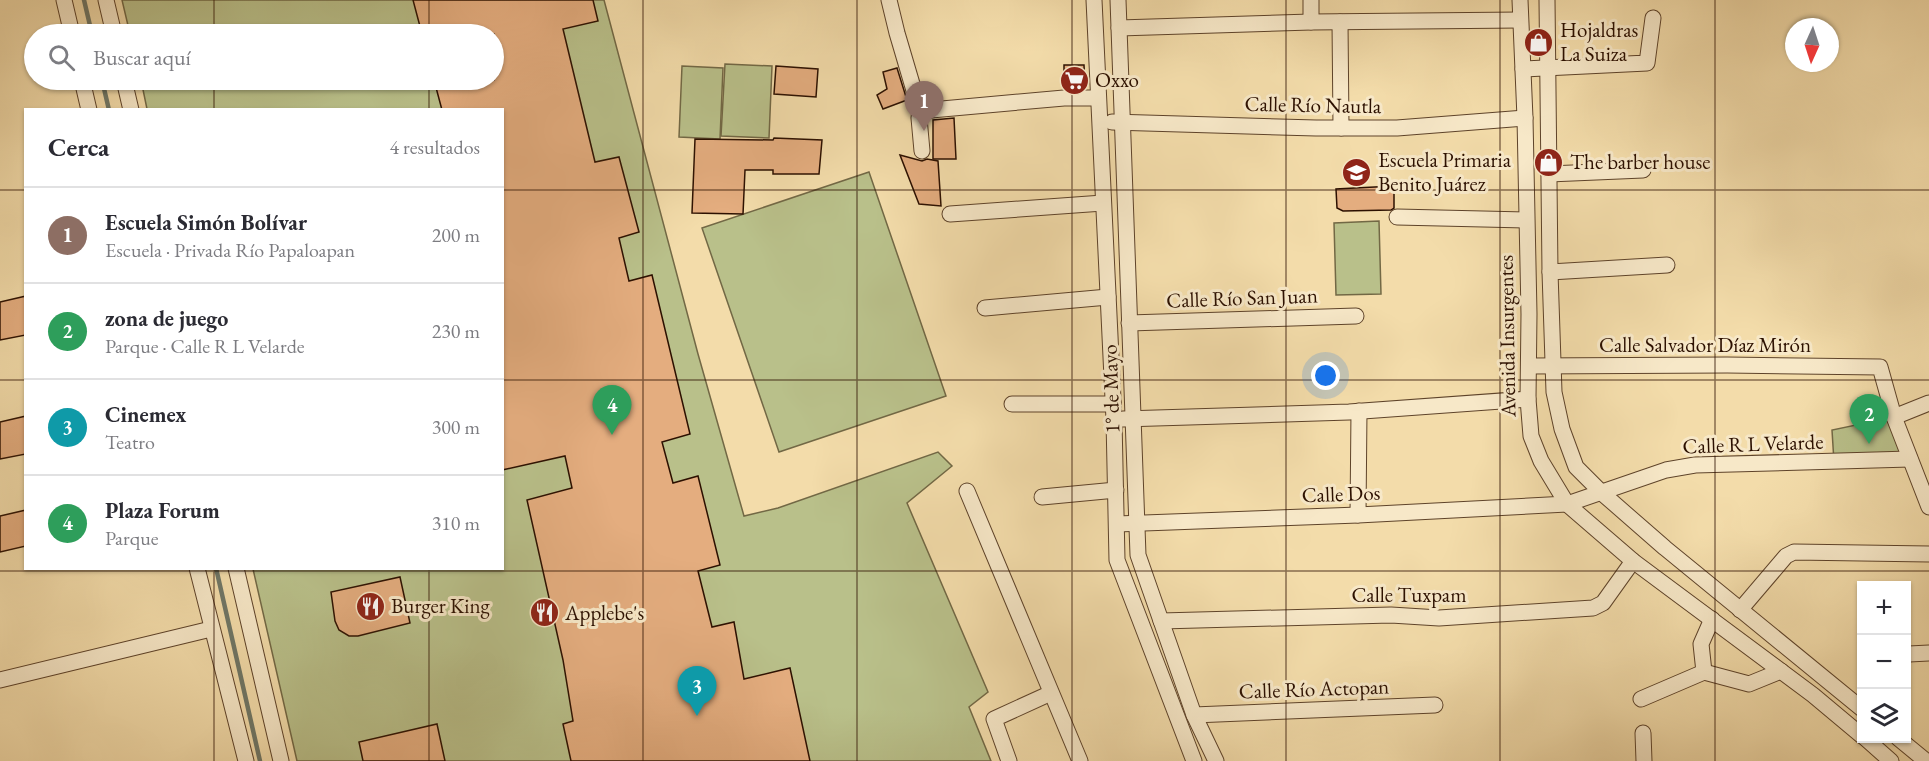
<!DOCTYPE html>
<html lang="es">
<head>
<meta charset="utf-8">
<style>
  :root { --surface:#fff; --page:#f2f2f3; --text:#2b2b33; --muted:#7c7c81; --line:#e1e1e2; --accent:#8f2418 }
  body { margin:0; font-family:"EB Garamond",serif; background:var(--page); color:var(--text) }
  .controls { position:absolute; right:18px; bottom:18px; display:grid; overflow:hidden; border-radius:0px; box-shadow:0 2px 4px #0004 }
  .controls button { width:54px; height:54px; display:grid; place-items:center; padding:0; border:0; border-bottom:2px solid var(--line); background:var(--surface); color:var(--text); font:30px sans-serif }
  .compass { position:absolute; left:1785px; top:18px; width:54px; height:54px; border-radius:50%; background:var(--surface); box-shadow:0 2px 4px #0004; rotate:183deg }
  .you { position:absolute; left:1326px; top:376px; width:21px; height:21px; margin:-15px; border:4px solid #fff; border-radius:50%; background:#1a73e8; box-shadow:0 0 0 9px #1a73e833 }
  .badge { display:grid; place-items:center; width:39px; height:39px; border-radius:50%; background:var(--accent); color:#fff; font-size:20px; font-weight:700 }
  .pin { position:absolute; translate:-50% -50px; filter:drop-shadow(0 2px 3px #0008) }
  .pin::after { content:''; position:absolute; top:32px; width:21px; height:18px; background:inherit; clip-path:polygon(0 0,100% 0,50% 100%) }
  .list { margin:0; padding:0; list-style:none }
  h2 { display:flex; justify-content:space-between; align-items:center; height:78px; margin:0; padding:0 24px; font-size:26px }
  h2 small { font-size:20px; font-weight:400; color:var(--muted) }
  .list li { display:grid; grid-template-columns:39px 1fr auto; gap:18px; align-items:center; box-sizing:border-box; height:96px; padding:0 24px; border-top:2px solid var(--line) }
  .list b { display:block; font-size:22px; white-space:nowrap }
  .list p { margin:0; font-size:20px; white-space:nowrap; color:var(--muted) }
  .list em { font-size:20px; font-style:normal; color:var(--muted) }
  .icon { flex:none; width:33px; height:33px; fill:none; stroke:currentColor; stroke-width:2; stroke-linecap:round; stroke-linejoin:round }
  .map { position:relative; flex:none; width:1929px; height:761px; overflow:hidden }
  .search { position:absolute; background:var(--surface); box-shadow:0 2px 4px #0004; left:24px; top:24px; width:480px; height:66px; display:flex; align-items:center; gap:15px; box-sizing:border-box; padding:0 21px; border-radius:33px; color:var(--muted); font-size:22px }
  .panel { position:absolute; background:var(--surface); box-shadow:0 2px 4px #0004; left:24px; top:108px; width:480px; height:462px; border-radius:0px }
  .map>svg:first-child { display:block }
</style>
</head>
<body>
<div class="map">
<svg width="1929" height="761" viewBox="0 0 1929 761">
  <rect width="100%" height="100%" fill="#f3dcaa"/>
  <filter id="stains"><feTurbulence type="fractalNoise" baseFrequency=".00333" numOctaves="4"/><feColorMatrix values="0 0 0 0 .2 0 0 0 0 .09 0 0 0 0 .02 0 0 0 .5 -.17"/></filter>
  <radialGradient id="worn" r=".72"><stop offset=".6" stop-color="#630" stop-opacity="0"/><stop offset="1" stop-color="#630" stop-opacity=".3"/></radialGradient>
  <!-- green -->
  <g fill="#b9c08a" stroke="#726845" stroke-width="1.5">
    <path d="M122 0H604L698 354 744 516 778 508 938 452 952 466 907 503 988 692 969 707 991 761H297L253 569 502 568V110L147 109 141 80H494V34H130Z"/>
    <path d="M725 64 772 66 769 138 721 136Z"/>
    <path d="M682 66 723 68 720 139 679 137Z"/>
    <path d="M869 172 946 396 779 452 702 228Z"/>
    <path d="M1379 221 1381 294 1336 295 1334 223Z"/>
    <path d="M1894 417 1910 459 1834 462 1832 430Z"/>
  </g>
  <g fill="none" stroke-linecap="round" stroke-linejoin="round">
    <!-- stream -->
    <g stroke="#6f7767" stroke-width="4.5">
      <path d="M84 0 92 34"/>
      <path d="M102 80 109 110"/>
      <path d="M216 568 260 761"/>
    </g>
  </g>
  <!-- building -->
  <g fill="#e4ad7f" stroke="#2c1000" stroke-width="1.5">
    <path d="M413 0H593L598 21 563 29 595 162 619 157 639 232 619 238 629 281 652 275 690 434 662 442 673 483 698 476 720 565 698 571 712 627 734 622 744 679 790 668 810 761H571L563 724 573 721 563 660 527 500 572 488 565 456 502 470V110H442L434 80H494V34H422Z"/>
    <path d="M1064 65H1084L1085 88H1064Z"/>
    <path d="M776 66 818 69 816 97 774 94Z"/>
    <path d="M897 68 907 100 883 109 877 95 887 89 883 72Z"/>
    <path d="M954 118 956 159H933V120Z"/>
    <path d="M774 138 822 140 819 174H773V170H745L743 214 692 213 695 139 773 140Z"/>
    <path d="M900 155 922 161 927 159 938 161 941 206 919 204Z"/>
    <path d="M1394 186V208L1391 210 1343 211 1337 208 1336 189Z"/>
    <path d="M26 296V335L0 340V302Z"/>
    <path d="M26 416V454L0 459V422Z"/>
    <path d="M26 510V546L0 552V516Z"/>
    <path d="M400 577 410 623 358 636H349L339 630 335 621 331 592Z"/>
    <path d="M437 724 445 761H363L359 742Z"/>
  </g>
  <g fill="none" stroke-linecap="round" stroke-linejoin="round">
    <defs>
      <g id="minor">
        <path d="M64 0 72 34"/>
        <path d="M106 0 114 34"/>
        <path d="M889 0 897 33 920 111"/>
        <path d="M1094 0 1114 420 1117 560 1194 761"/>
        <path d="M1118 0 1138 555 1194 715 1216 761"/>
        <path d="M1311 0V22"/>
        <path d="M1520 0 1525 118 1529 314 1528 399 1531 436 1541 461 1567 504 1633 561 1813 695 1862 736"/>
        <path d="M1547 0 1550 272 1554 392 1562 429 1576 467 1602 493 1665 548 1862 709"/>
        <path d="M1340 22 1341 128"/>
        <path d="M1119 28 1311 22 1520 20"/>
        <path d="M1523 69 1647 63 1653 18"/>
        <path d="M82 80 89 110"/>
        <path d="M124 80 131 110"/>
        <path d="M1112 122 1316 128H1397L1525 118"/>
        <path d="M922 151 919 118 920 111 1064 98H1097"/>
        <path d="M1549 174 1643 170"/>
        <path d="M950 214 1103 203"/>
        <path d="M1397 217 1526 220"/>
        <path d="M1550 272 1667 265"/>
        <path d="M985 308 1108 297"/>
        <path d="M1129 323 1356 316"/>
        <path d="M1529 366 1727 365 1880 367 1894 417 1929 507"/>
        <path d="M1012 404H1113"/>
        <path d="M1894 417 1929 403"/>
        <path d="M1123 419 1349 412 1528 399"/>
        <path d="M967 491 1080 761"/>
        <path d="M1042 497 1116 490"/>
        <path d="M1358 515 1359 411"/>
        <path d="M1117 524 1358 515 1567 504 1666 470 1695 465 1910 459"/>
        <path d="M197 568 246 761"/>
        <path d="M236 568 281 761"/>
        <path d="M1740 610 1786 556 1794 552 1929 554"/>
        <path d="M1161 621 1391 615 1439 618 1593 608 1603 603 1633 561"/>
        <path d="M1906 656 1909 654 1929 653"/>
        <path d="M1704 672 1701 644 1712 619"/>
        <path d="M0 680 211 629"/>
        <path d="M1641 699 1704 672 1749 684 1781 671"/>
        <path d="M1194 715 1435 705"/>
        <path d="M1643 733 1644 761"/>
        <path d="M1865 738 1891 761"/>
        <path d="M1898 738 1926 761"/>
        <path d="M1009 761 994 719 1051 693"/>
      </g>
    </defs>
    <!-- minor casing -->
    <use href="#minor" stroke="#5e432a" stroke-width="17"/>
    <!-- minor -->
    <use href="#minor" stroke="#f7e8c8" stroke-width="15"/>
  </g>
  <!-- grid -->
  <path fill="none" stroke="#2c1000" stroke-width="1.5" stroke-opacity="0.55" d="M214 0V34M429 0V34M643 0V761M857 0V761M1072 0V761M1286 0V761M1500 0V761M1715 0V761M214 80V110M429 80V110M0 190H26M502 190H1929M0 380H26M502 380H1929M214 568V761M429 568V761M0 571H1929"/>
  <!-- icons -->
  <defs>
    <symbol id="shop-disc" viewBox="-11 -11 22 22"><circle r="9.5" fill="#8f2418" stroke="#f7e8c8"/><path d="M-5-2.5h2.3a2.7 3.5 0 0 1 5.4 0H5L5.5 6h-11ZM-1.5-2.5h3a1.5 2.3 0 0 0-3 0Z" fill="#fff"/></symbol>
    <symbol id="supermarket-disc" viewBox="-11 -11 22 22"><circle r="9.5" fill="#8f2418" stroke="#f7e8c8"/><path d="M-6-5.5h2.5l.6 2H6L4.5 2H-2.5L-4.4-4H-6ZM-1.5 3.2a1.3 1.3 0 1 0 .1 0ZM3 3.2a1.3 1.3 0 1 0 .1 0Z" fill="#fff"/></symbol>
    <symbol id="school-disc" viewBox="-11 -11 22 22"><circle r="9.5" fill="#8f2418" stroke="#f7e8c8"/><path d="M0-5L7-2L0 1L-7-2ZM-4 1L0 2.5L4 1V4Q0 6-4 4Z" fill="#fff"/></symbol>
    <symbol id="restaurant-disc" viewBox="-11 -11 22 22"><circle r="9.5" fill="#8f2418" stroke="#f7e8c8"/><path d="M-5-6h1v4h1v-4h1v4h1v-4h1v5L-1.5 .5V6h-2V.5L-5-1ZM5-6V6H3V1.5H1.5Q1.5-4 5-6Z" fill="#fff"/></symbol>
  </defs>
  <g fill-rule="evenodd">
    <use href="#shop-disc" x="1522" y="26" width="33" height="33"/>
    <use href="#supermarket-disc" x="1058" y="64" width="33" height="33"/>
    <use href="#shop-disc" x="1532" y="146" width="33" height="33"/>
    <use href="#school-disc" x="1340" y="156" width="33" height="33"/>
    <use href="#restaurant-disc" x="354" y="590" width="33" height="33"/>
    <use href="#restaurant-disc" x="528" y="596" width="33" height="33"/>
  </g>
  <g text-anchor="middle" stroke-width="6" stroke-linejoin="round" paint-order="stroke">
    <!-- poi labels -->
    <g font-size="21" fill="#2c1000" stroke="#f7e8c8" text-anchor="start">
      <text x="1560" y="37">Hojaldras<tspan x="1560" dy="24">La Suiza</tspan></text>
      <text x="1095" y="87">Oxxo</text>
      <text x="1378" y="167">Escuela Primaria<tspan x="1378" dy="24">Benito Juárez</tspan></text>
      <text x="1570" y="169">The barber house</text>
      <text x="391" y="613">Burger King</text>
      <text x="565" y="620">Applebe's</text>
    </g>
    <!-- street labels -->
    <g font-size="21" fill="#2c1000" stroke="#f7e8c8">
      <text transform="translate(1313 105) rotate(1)" y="7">Calle Río Nautla</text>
      <text transform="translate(1242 298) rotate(-2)" y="7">Calle Río San Juan</text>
      <text transform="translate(1507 336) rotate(-91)" y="7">Avenida Insurgentes</text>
      <text x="1705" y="352">Calle Salvador Díaz Mirón</text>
      <text transform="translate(1111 389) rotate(-92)" y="7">1° de Mayo</text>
      <text transform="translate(1753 444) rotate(-2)" y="7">Calle R L Velarde</text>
      <text transform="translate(1341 494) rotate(-2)" y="7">Calle Dos</text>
      <text x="1409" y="602">Calle Tuxpam</text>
      <text transform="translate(1314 689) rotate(-2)" y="7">Calle Río Actopan</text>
    </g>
  </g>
  <rect width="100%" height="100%" filter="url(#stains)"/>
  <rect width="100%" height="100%" fill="url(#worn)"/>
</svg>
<div class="controls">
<button>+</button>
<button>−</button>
<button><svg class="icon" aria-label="layers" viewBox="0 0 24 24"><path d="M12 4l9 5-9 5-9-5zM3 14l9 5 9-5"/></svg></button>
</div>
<svg class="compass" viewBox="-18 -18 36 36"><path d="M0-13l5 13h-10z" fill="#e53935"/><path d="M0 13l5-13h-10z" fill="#7c7c81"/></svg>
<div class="you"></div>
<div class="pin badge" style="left:924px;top:131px;background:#8d6e63">1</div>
<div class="pin badge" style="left:1869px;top:444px;background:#2e9e5b">2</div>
<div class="pin badge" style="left:697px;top:716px;background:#0f9aa8">3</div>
<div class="pin badge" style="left:612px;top:435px;background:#2e9e5b">4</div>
<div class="search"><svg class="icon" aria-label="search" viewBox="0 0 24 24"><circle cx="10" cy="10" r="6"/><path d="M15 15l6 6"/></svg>Buscar aquí</div>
<section class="panel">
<h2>Cerca<small>4 resultados</small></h2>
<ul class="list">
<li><span class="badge" style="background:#8d6e63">1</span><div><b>Escuela Simón Bolívar</b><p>Escuela · Privada Río Papaloapan</p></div><em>200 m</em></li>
<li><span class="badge" style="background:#2e9e5b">2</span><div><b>zona de juego</b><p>Parque · Calle R L Velarde</p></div><em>230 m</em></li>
<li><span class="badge" style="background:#0f9aa8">3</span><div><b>Cinemex</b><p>Teatro</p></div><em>300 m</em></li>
<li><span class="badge" style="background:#2e9e5b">4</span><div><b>Plaza Forum</b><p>Parque</p></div><em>310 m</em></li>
</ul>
</section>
</div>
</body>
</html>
